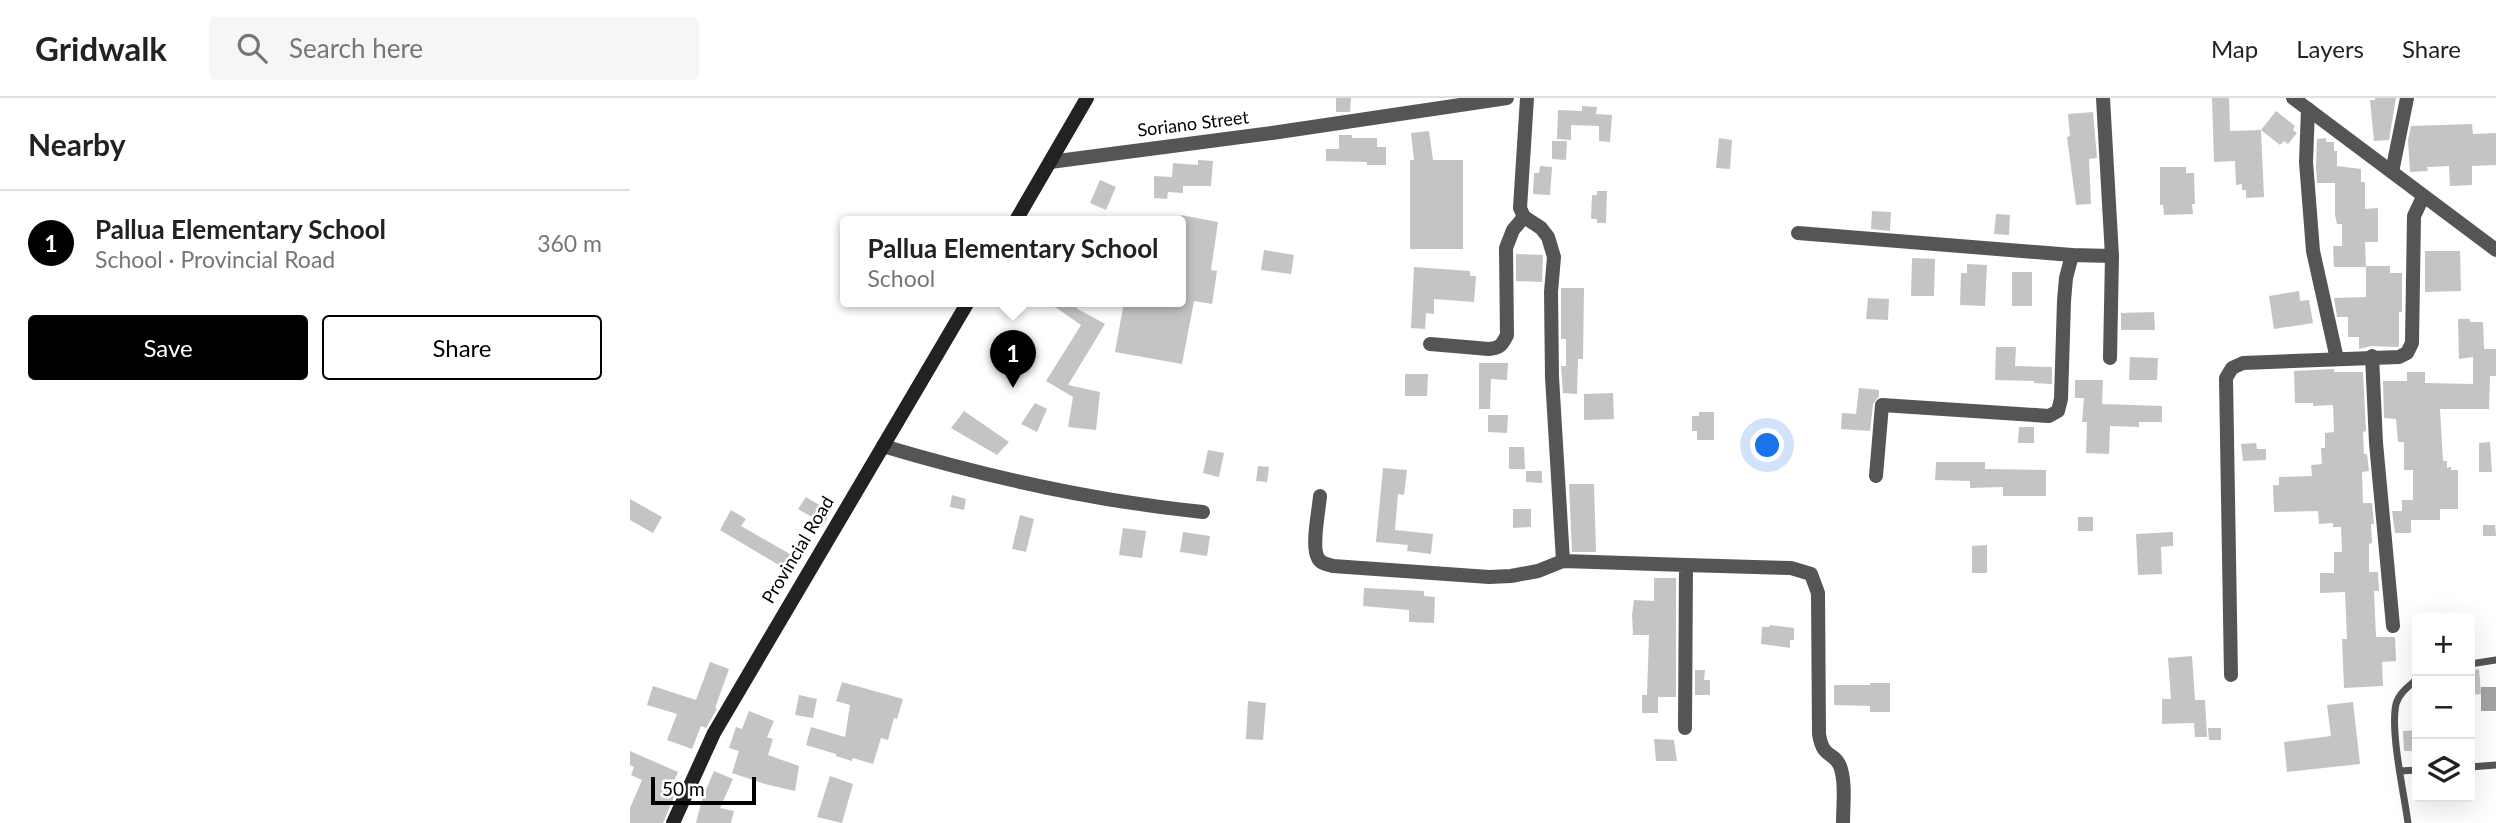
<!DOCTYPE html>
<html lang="en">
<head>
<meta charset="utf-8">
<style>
  :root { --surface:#fff; --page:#f6f6f6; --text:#222; --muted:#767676; --line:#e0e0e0; --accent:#000 }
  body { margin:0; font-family:Lato,sans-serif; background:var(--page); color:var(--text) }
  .controls { position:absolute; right:21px; bottom:21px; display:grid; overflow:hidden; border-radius:7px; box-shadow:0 7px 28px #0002 }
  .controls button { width:63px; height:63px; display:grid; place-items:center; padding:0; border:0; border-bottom:2px solid var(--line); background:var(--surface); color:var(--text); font:35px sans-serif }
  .scale { position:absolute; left:21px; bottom:18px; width:105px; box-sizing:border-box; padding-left:7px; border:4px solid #000; border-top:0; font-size:19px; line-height:24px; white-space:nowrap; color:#000; -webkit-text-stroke:5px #fff; paint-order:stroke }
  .you { position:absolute; left:1138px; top:348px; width:24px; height:24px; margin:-18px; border:5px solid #fff; border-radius:50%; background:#1a73e8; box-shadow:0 0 0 10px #1a73e833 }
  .badge { display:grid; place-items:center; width:46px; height:46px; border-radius:50%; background:var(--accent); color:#fff; font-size:23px; font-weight:700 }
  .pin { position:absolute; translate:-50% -58px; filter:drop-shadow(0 2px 4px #0008) }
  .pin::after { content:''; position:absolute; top:37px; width:24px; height:21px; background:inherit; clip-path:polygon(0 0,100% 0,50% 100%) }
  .popup { position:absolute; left:210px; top:118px; width:346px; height:91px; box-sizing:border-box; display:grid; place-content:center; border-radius:7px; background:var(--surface); filter:drop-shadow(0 2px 5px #0005); font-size:23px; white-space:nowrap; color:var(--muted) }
  .popup b { font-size:26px; color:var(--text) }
  .popup::after { content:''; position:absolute; left:50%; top:100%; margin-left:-14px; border:14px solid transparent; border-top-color:var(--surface) }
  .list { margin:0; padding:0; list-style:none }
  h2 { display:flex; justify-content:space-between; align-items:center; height:91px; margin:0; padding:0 28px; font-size:30px }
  h2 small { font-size:23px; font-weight:400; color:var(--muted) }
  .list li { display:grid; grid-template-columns:46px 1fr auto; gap:21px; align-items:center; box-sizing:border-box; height:105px; padding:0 28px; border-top:2px solid var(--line) }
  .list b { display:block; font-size:26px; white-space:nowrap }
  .list p { margin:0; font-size:23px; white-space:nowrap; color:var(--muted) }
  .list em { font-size:23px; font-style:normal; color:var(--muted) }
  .actions { display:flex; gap:14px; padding:21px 28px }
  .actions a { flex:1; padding:16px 0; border:2px solid var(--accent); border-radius:7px; text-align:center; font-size:24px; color:var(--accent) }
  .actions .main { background:var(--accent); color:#fff }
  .icon { flex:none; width:38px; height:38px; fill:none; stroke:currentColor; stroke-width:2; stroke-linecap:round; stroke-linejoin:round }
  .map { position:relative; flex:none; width:1866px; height:725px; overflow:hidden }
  header { display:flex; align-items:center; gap:42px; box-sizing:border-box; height:98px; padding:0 35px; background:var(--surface); border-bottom:2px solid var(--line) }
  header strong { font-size:33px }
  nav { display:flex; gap:38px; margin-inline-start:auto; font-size:24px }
  .search { width:490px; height:63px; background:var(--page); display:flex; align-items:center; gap:18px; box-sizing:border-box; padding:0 24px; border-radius:7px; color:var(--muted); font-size:26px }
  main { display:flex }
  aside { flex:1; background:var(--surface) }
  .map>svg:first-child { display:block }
</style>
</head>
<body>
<header>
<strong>Gridwalk</strong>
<div class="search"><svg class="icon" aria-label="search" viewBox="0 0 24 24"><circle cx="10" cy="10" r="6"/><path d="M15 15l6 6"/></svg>Search here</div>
<nav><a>Map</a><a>Layers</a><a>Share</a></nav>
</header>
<main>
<aside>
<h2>Nearby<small></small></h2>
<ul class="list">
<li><span class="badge">1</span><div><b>Pallua Elementary School</b><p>School · Provincial Road</p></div><em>360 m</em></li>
</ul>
<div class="actions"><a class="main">Save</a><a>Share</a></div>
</aside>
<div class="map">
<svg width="1866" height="725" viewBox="0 0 1866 725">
  <rect width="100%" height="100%" fill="#fff"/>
  <!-- water -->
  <rect fill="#a3a3a3" x="1851" y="589" width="15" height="24"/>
  <!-- building -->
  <g fill="#c4c4c4">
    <path d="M706 0H721L720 14H706Z"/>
    <path d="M1582 0H1599L1600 33 1631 32 1634 99 1616 100V92H1612V86L1606 87 1605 63 1584 64Z"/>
    <path d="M1745 0H1766L1759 42 1744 43 1740 2H1745Z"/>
    <path d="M952 8 967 9 966 16 982 17 980 44 969 43V28L941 27V42L927 41 928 12 952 13Z"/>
    <path d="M1646 13 1665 28 1663 32 1667 35 1658 46 1654 43 1650 47 1631 32Z"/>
    <path d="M1463 14 1467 60 1459 61 1461 106 1446 107 1437 39 1440 38 1438 16Z"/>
    <path d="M1842 26 1843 36 1866 35V67L1842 68V87L1820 88 1819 68 1797 69 1798 73 1780 74 1778 42 1781 28Z"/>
    <path d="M799 33 803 62H833V151H780V62H784L781 35Z"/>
    <path d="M709 37H722V40H747V49H756V67H737V64L696 63V51H709Z"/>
    <path d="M1089 40 1102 42 1100 71 1086 70Z"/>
    <path d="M1696 40V44H1704V53H1707V68L1731 71V84H1735V111L1748 110V144H1735L1736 169H1704L1703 148H1712V126H1707L1705 117V85H1687L1686 68 1687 41Z"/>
    <path d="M922 43H937L936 62 922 61Z"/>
    <path d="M568 62 583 63 581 88H553V95L538 94 537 101 524 100V78L542 79 543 65 568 67Z"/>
    <path d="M910 68 922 69 920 97 903 96 904 75H909Z"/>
    <path d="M1530 69H1556V75H1564L1565 106H1562L1563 116 1534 117 1533 107H1530Z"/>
    <path d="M470 82 486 89 476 112 460 105Z"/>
    <path d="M967 93H977L976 125H967V121H961L962 97H967Z"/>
    <path d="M1242 113 1261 114 1260 133 1241 131Z"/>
    <path d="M1366 116 1380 117 1379 137 1364 136Z"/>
    <path d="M551 117 588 124 581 172 587 173 582 206 564 203 552 266 485 254 494 204H551Z"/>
    <path d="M634 152 664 157 661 176 631 172Z"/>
    <path d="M1795 153H1830L1831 193 1795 194Z"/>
    <path d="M886 156 913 157 912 184 886 183Z"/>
    <path d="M1282 160 1305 161 1304 198H1281Z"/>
    <path d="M1337 166 1357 167 1355 208 1330 207 1331 175H1337Z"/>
    <path d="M1736 168H1760V175H1772V214H1769V248L1767 249 1741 248 1729 251V239H1718V219H1707L1704 200 1736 199Z"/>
    <path d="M784 169 840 173V178H846L844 204 804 201V216L796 215 795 231 781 230Z"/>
    <rect x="1382" y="174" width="20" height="34"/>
    <path d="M931 190H954L953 261H948L947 296 933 295 931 268H936V241H931Z"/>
    <path d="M1669 193 1670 203 1679 202 1683 225 1644 231 1639 198Z"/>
    <path d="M1238 200 1259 201 1258 222 1236 221Z"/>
    <path d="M418 204H450L446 210 475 226 438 287 470 294 466 332 438 329 443 299 416 283 451 227Z"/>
    <path d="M1524 214 1525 232H1491V215Z"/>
    <path d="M1828 221H1840V224H1853L1854 251H1866V278H1860L1859 311H1810L1813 363H1817V370L1821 369V372H1828V411H1810V422H1781V435H1765L1762 413H1772V402H1783V372H1774V344H1768L1766 321 1754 320 1753 283H1777V274H1795V285L1843 286V259L1829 261Z"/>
    <path d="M1366 249H1386L1385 268 1422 269V286L1404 285V283L1365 282Z"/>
    <path d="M1500 259 1528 260 1527 282H1499Z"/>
    <path d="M849 265H878L877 282 861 281 860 311H849Z"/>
    <path d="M1704 271V274H1733L1736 333 1733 334 1734 356H1737L1739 373 1732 374 1733 405H1742L1744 426H1741L1742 445 1739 446V474H1748L1749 493H1744L1746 539H1765L1766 563 1752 564 1753 588 1714 590 1712 541H1717L1715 494 1690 495V475H1704V454H1712L1711 429H1703V425L1689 426 1688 413 1644 414 1643 387H1649V379L1682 378 1681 367 1692 366 1691 350H1695V335L1704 334 1703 307 1683 308V305H1665L1664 273Z"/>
    <path d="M775 276H798L797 298H775Z"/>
    <path d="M1445 282H1473L1472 306 1532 308V324H1509V329L1480 328 1479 356 1456 355 1457 324H1452L1454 300H1445Z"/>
    <path d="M1229 290 1249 292V298L1243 306 1240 333 1211 331 1212 315 1226 316Z"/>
    <path d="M983 295 984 321 954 322V296Z"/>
    <path d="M405 305 417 311 407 334 391 326Z"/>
    <path d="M334 313 379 344 367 357 321 330Z"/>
    <path d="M1069 314H1084V342H1067V333H1062V318H1069Z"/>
    <path d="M858 317H878L877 335 858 334Z"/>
    <path d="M1389 329H1404V345H1388Z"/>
    <path d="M1860 344 1862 374H1849V345Z"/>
    <path d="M1626 345 1627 351H1636V362L1613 363 1611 346Z"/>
    <path d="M879 349H894L895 371H879Z"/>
    <path d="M578 352 594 355 589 379 573 375Z"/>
    <path d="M1306 364H1355V371L1416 372V398H1373V389L1340 390V383L1305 382Z"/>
    <path d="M628 368 639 369 637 384 626 383Z"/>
    <path d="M753 370 777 372 774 397 768 396 765 432 803 436 801 456 777 453 778 447 746 444Z"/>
    <path d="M896 373H912V385L896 384Z"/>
    <path d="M939 386H964L966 454H942Z"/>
    <path d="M322 397 336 401 334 412 320 409Z"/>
    <path d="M176 399 201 414 194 426 168 411Z"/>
    <path d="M0 401 32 419 23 435 0 422Z"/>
    <path d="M883 411H901V429L883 430Z"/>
    <path d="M101 412 116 421 111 428 167 460 159 473 90 432Z"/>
    <path d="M390 417 404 421 396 454 382 451Z"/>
    <rect x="1448" y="419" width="15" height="14"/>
    <path d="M1853 427H1865L1866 438H1853Z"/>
    <path d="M493 430 516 433 512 460 489 457Z"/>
    <path d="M553 434 580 438 577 458 550 454Z"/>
    <path d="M1543 434V448L1531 449 1532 476 1508 477 1506 436Z"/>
    <path d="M1357 447V475H1342V448Z"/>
    <path d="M1024 480H1046V599H1028V615H1012V597H1017L1019 537H1003L1002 517 1004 502 1024 503Z"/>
    <path d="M734 490 794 493V498L805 499 804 525 779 524V512L733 508Z"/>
    <path d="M1140 527 1164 530V542H1160V550L1131 546 1132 529H1139Z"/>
    <path d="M1562 558 1565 602H1575L1577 639H1565L1564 625 1532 626V601H1541L1538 560Z"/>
    <path d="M80 564 99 571 85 610 87 611 76 630 71 628 62 651 37 642 47 616 17 607 23 588 66 602Z"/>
    <path d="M1849 571 1851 596 1840 597V572Z"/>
    <path d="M1065 572H1075L1074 582H1080V597H1065Z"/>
    <path d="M212 584 273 601 267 621 264 620 258 642 251 640 243 666 223 660 222 663 206 658V656L176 647 181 629 215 639 220 607 206 603Z"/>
    <path d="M1240 585H1260V614H1240V608L1204 607V587H1240Z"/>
    <path d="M169 597 187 601 183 620 165 617Z"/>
    <path d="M618 603 636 605 633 642 616 641Z"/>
    <path d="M1723 604 1730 666 1657 674 1654 644 1701 638 1697 607Z"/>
    <path d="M119 613 144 623 137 639 143 641 138 657 169 668 165 693 135 686 102 675 109 653 99 650 106 629 112 631Z"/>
    <path d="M1578 630H1591V642H1579Z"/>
    <path d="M1787 632V653H1774L1773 633Z"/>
    <path d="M1024 641 1044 642 1047 663H1026Z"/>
    <path d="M0 653 48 674 38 697 44 699 33 725H0V710L12 682 1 677 4 669 0 667Z"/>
    <path d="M84 673 103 681 90 710 104 713 101 725H66L72 701Z"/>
    <path d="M200 678 223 686 212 725 187 719Z"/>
  </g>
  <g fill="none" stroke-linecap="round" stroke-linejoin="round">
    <!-- service -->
    <g stroke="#555" stroke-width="7">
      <path d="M1840 566 1866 562"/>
      <path d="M1840 669 1866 667"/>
      <path d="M1770 673 1787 672"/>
      <path d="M1778 725C1774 695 1760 634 1766 606 1769 595 1779 588 1787 581"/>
    </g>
    <!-- minor -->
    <g stroke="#555" stroke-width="14">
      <path d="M897 0 890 110 894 119 911 130 918 139 924 159 921 194 922 279 933 463"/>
      <path d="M1678 11 1676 64 1683 153 1707 261"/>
      <path d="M420 64 642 35 877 0"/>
      <path d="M1762 74 1777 0"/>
      <path d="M1168 135 1442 157 1482 158 1473 0"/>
      <path d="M800 246 859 251C870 250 872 247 877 237L876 150 883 132 894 119"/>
      <path d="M1742 258 1746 345 1763 528"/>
      <path d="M1480 260 1482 158"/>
      <path d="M253 348C357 379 464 403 573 414"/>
      <path d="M1246 378 1252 307 1419 318 1428 313 1431 301 1434 203 1436 180 1442 157"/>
      <path d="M690 398C689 412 681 449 688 460 691 466 697 466 703 468L859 479 881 478 908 473 933 463 1056 467 1055 630"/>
      <path d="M1056 467 1161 470 1181 476 1188 495 1189 636C1193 662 1204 653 1210 668 1216 684 1213 708 1213 725"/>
      <path d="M1601 577 1596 280 1602 270 1613 265 1769 259 1777 255 1782 245 1784 118 1793 99"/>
    </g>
    <!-- tertiary -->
    <path stroke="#555" stroke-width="14" d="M1663 0 1866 152"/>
    <!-- secondary -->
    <g stroke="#222" stroke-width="14">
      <path d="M385 124 457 0"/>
      <path d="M43 725 84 635 338 204"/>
    </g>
  </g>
  <g text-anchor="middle" stroke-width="5" stroke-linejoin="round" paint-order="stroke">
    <!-- street labels -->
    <g font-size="18" fill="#000" stroke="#fff">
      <text transform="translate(563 26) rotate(-7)" y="6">Soriano Street</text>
      <text transform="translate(168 452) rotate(-59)" y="6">Provincial Road</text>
    </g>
  </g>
</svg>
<div class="controls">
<button>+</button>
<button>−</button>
<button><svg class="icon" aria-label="layers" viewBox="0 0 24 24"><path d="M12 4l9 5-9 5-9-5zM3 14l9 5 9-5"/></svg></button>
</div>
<div class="scale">50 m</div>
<div class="you"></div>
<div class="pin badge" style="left:383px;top:290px">1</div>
<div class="popup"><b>Pallua Elementary School</b>School</div>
</div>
</main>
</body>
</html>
